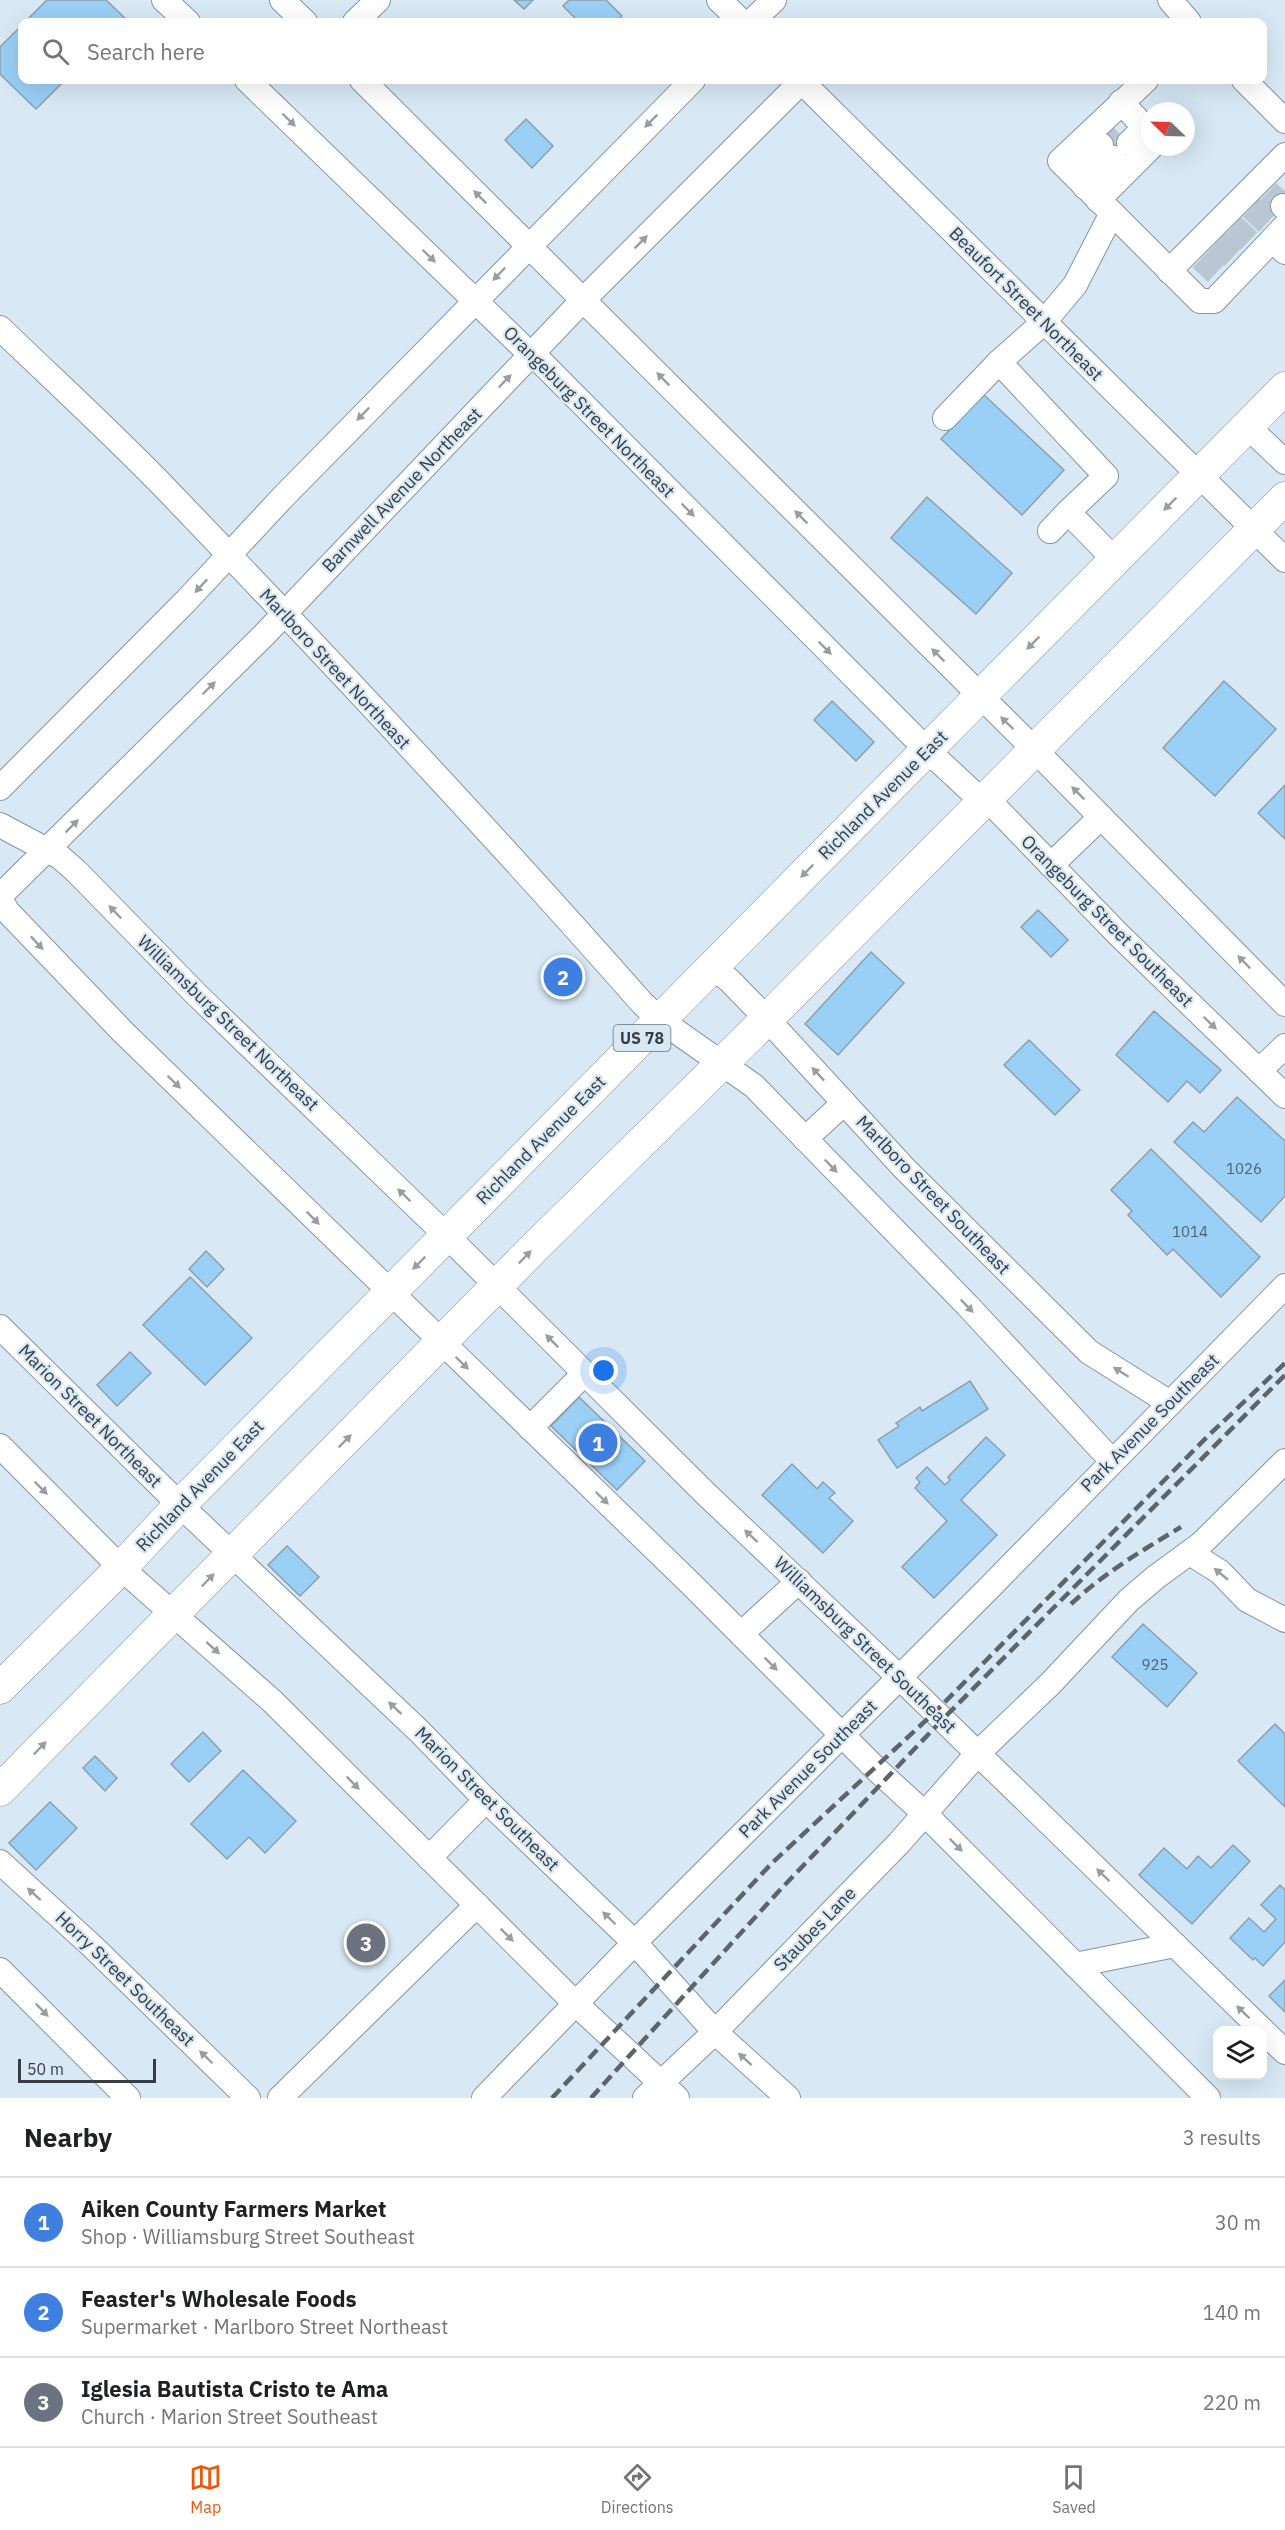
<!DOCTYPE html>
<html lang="en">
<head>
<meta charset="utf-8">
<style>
  :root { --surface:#fff; --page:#f2f2f2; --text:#202124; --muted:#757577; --line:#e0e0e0; --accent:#ea580c }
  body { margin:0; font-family:"IBM Plex Sans",sans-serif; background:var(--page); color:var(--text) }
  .controls { position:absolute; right:18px; bottom:18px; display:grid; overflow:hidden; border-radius:12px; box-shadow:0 6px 24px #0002 }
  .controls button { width:54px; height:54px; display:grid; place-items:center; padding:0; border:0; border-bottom:2px solid var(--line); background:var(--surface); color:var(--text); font:30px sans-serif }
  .compass { position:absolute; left:1141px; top:102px; width:54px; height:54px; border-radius:50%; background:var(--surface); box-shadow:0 6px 24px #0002; rotate:293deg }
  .scale { position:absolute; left:18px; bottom:15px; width:138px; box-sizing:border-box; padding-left:6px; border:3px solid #373d42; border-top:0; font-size:16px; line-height:21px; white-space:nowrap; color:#373d42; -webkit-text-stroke:4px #d8e9f5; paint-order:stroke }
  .you { position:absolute; left:604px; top:1371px; width:21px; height:21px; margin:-15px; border:4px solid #fff; border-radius:50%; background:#1a73e8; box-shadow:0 0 0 9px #1a73e833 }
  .badge { display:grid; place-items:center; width:39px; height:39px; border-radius:50%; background:var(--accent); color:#fff; font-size:20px; font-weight:700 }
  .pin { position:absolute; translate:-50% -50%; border:3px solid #fff; box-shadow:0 2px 6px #0006 }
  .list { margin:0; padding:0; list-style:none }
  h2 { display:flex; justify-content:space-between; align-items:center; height:78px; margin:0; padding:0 24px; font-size:26px }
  h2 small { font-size:20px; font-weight:400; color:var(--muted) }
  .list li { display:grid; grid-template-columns:39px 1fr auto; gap:18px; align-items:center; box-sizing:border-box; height:90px; padding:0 24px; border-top:2px solid var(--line) }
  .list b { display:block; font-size:22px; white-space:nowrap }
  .list p { margin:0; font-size:20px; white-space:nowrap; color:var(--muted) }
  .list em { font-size:20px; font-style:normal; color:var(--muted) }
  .icon { flex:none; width:33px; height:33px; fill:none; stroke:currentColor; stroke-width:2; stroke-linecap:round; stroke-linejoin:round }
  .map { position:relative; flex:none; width:1285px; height:2098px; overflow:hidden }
  .search { position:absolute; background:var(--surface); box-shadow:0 6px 24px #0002; left:18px; right:18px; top:18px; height:66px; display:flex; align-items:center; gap:15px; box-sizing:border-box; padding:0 21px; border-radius:12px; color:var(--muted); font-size:22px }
  .sheet { height:348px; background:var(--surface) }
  nav { display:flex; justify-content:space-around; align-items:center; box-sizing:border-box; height:84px; border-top:2px solid var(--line); background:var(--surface); font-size:16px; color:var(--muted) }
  nav a { display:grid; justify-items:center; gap:3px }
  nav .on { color:var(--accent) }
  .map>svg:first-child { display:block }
</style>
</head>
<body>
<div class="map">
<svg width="1285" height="2098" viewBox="0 0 1285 2098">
  <rect width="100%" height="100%" fill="#d8e9f5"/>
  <!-- building -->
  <g fill="#9ad0f6" stroke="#8f9eaa" stroke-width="1.5">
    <path d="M47 0H106L129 22H25Z"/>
    <path d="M514 0H533L524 9Z"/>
    <path d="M569 0H606L622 16 615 22H579L563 6Z"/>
    <path d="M22 25V80H65L36 109 0 74V47Z"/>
    <path d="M526 119 553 146 532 168 505 140Z"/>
    <path d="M983 394 1064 470 1022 515 941 439Z"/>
    <path d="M927 497 1012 573 976 614 891 538Z"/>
    <path d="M1224 681 1276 729 1215 796 1163 748Z"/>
    <path d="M832 701 874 742 856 761 814 720Z"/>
    <path d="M1285 785V839L1258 813Z"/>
    <path d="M1038 910 1068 940 1051 957 1021 927Z"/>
    <path d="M871 952 904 983 838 1055 805 1024Z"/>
    <path d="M1154 1011 1221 1070 1200 1093 1187 1081 1168 1102 1116 1055Z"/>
    <path d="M1029 1040 1080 1090 1055 1115 1004 1065Z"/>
    <path d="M1237 1097 1285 1141V1196L1261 1222 1174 1142 1193 1122 1204 1132Z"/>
    <path d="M1151 1149 1260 1257 1221 1297 1173 1249 1167 1255 1128 1215 1132 1211 1111 1190Z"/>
    <path d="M206 1251 224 1269 207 1287 189 1269Z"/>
    <path d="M190 1277 252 1338 205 1385 143 1325Z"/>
    <path d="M130 1352 151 1373 117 1406 97 1385Z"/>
    <path d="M970 1381 988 1409 897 1468 878 1440 899 1426 896 1423 920 1407 922 1411Z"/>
    <path d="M579 1397 645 1461 617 1490 551 1426Z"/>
    <path d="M986 1437 1005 1455 961 1500 997 1535 934 1598 902 1567 947 1521 915 1488 920 1482 916 1478 927 1467 945 1485 950 1480 948 1477Z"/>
    <path d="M792 1464 817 1489 823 1482 835 1493 829 1498 853 1521 823 1553 762 1495Z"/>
    <path d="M287 1546 319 1577 300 1596 268 1565Z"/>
    <path d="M1143 1624 1197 1673 1167 1707 1112 1657Z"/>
    <path d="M1275 1724 1285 1734V1807L1238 1761Z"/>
    <path d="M203 1732 221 1751 189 1782 171 1764Z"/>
    <path d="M95 1756 117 1778 105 1791 83 1768Z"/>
    <path d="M243 1770 296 1821 265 1853 249 1837 227 1859 191 1824Z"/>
    <path d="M50 1802 77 1828 36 1870 9 1843Z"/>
    <path d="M1233 1845 1250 1861 1192 1924 1139 1875 1164 1848 1187 1869 1198 1856 1211 1868Z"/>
    <path d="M1280 1885 1285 1890V1942L1263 1966 1255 1958 1253 1960 1230 1938 1249 1918 1264 1932 1276 1919 1261 1905Z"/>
    <path d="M1285 1980V2012L1269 1996Z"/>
  </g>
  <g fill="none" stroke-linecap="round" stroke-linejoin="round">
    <!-- minor-tunnel -->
    <g stroke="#b8c7d1" stroke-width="24" stroke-dasharray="24 12" stroke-linecap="butt">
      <path d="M1101 145 1116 130"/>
      <path d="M1268 192 1283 206"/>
      <path d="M1251 208 1267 223"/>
      <path d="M1233 226 1249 241"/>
      <path d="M1217 242 1233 257"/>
      <path d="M1201 259 1216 273"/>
    </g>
    <defs>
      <g id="minor">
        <path d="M164 0 188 22"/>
        <path d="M282 0 305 22"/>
        <path d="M719 0 742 22"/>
        <path d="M1170 0 1189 22"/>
        <path d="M355 22 378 0"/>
        <path d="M751 22 774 0"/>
        <path d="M247 80 527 351 532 353 927 750 983 802 991 803 1118 934 1285 1096"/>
        <path d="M362 80 1034 749 1285 1004"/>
        <path d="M800 80 1285 560"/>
        <path d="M1244 80 1285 121"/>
        <path d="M1121 102 1150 133"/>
        <path d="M1129 143 1145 127"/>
        <path d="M1072 173 1101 145"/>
        <path d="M1085 187 1114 158"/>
        <path d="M1098 200 1151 147"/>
        <path d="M1283 206 1285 208"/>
        <path d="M1112 213 1200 301H1214L1272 240"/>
        <path d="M1285 226 1272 240 1285 252"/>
        <path d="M1169 271 1285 155"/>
        <path d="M0 328C56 382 114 435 168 491 329 659 489 829 642 1003L660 1020 754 1086 968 1306 1112 1461"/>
        <path d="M945 418 999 362"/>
        <path d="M1247 426 1285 462"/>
        <path d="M1050 531 1068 512"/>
        <path d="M1115 560 1068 512 1106 476 999 362 1044 322 1075 285 1112 213 1060 161 1146 80"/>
        <path d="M0 788 186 601 284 496 693 80"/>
        <path d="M0 825 60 857 77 872 197 995 446 1235 706 1494 899 1677 1285 2052"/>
        <path d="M1051 865 1101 817"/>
        <path d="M0 896 264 635 584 299 802 81"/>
        <path d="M0 898 7 911 123 1032 690 1583 876 1769 925 1814 1208 2098"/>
        <path d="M712 967 729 980 767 1019 904 1168 1089 1352 1170 1403"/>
        <path d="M1259 1071 1285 1046"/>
        <path d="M805 1139 844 1103"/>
        <path d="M0 1327 180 1505 419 1731 486 1800 635 1943 715 2032 788 2098"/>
        <path d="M530 1428 585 1373"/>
        <path d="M0 1446 121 1568 272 1701 576 2004 677 2098"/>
        <path d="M1190 1553 1220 1572 1247 1600 1285 1620"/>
        <path d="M741 1634 799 1581"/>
        <path d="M429 1858 486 1800"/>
        <path d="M0 1862 93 1947 248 2098"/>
        <path d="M1075 1965 1175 1945"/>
        <path d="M0 1970 128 2098"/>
        <path d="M280 2098 477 1905"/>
        <path d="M484 2098 644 1933 988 1589 1285 1286"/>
        <path d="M645 2098 715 2032 899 1843 978 1753 1050 1684 1129 1600 1156 1577 1201 1544 1285 1461"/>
      </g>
      <g id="major">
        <path d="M0 1688 121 1568 180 1505 1285 388"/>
        <path d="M0 1790 535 1247 767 1019 1285 498"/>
      </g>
    </defs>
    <!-- minor casing -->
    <use href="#minor" stroke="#8595a0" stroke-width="26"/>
    <!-- major casing -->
    <use href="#major" stroke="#8595a0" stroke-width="33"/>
    <!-- minor -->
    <use href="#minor" stroke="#fff" stroke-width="24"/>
    <!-- major -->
    <use href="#major" stroke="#fff" stroke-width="32"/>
    <!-- rail -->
    <g stroke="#5c656b" stroke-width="4.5" stroke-dasharray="12 6" stroke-linecap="butt">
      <path d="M1071 1604C1104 1573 1143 1550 1181 1527"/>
      <path d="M552 2098 772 1863 935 1712 1208 1436 1285 1363"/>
      <path d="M591 2098 779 1891 943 1719 1285 1375"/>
    </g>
  </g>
  <!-- one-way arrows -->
  <defs><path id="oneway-solid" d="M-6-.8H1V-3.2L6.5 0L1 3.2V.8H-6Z" transform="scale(1.5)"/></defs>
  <g fill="#9b9ea0">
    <use href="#oneway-solid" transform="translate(289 120) rotate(44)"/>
    <use href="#oneway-solid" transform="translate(651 121) rotate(135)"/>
    <use href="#oneway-solid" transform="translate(480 197) rotate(-135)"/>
    <use href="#oneway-solid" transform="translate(641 242) rotate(-45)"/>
    <use href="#oneway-solid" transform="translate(429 256) rotate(44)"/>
    <use href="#oneway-solid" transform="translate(499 274) rotate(134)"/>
    <use href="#oneway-solid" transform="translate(663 379) rotate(-135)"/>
    <use href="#oneway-solid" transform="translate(505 381) rotate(-46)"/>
    <use href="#oneway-solid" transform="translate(363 414) rotate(134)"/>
    <use href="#oneway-solid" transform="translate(1170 504) rotate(135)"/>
    <use href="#oneway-solid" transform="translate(688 510) rotate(45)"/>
    <use href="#oneway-solid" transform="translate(801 517) rotate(-135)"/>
    <use href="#oneway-solid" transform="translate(201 586) rotate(133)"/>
    <use href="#oneway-solid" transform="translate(1033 643) rotate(135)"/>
    <use href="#oneway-solid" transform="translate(825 648) rotate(45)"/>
    <use href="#oneway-solid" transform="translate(938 655) rotate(-135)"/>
    <use href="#oneway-solid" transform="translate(209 688) rotate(-44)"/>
    <use href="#oneway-solid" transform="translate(1007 723) rotate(-136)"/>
    <use href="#oneway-solid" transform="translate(1078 793) rotate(-135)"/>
    <use href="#oneway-solid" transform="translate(72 826) rotate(-45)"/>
    <use href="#oneway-solid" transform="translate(807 871) rotate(135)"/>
    <use href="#oneway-solid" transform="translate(115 912) rotate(-134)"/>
    <use href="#oneway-solid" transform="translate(37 943) rotate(47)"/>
    <use href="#oneway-solid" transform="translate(1244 962) rotate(-134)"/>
    <use href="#oneway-solid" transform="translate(1210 1023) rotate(44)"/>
    <use href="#oneway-solid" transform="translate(818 1074) rotate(-133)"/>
    <use href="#oneway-solid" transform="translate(174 1082) rotate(44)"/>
    <use href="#oneway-solid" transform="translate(831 1166) rotate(46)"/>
    <use href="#oneway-solid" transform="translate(404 1195) rotate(-136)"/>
    <use href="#oneway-solid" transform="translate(313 1218) rotate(45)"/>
    <use href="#oneway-solid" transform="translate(525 1257) rotate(-46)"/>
    <use href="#oneway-solid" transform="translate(419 1263) rotate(135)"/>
    <use href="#oneway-solid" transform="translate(967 1306) rotate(46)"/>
    <use href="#oneway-solid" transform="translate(552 1341) rotate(-135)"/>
    <use href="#oneway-solid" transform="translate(462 1363) rotate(44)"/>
    <use href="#oneway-solid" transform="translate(1121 1372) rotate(-148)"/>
    <use href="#oneway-solid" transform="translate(345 1441) rotate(-45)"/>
    <use href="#oneway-solid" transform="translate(41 1488) rotate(45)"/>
    <use href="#oneway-solid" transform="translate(602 1498) rotate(44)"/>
    <use href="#oneway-solid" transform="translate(751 1536) rotate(-137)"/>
    <use href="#oneway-solid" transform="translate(1221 1574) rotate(-140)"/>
    <use href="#oneway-solid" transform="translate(208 1580) rotate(-46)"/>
    <use href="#oneway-solid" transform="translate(213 1648) rotate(42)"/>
    <use href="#oneway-solid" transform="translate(771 1664) rotate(45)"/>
    <use href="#oneway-solid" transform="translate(395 1708) rotate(-137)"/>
    <use href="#oneway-solid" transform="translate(40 1748) rotate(-46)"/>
    <use href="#oneway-solid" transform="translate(353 1783) rotate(45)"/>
    <use href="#oneway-solid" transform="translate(956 1845) rotate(45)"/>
    <use href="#oneway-solid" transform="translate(1103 1875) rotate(-136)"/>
    <use href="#oneway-solid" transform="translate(34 1894) rotate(-138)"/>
    <use href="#oneway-solid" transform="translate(609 1918) rotate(-136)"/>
    <use href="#oneway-solid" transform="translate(507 1935) rotate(45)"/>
    <use href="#oneway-solid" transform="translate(42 2010) rotate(46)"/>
    <use href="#oneway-solid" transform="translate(1243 2012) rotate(-136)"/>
    <use href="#oneway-solid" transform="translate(206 2057) rotate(-136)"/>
    <use href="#oneway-solid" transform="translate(745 2059) rotate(-138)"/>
  </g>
  <g text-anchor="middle" stroke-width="4.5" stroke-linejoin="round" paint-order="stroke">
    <!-- number labels -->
    <g font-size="15" fill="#50626f">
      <text x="1244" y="1174">1026</text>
      <text x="1190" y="1237">1014</text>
      <text x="1155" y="1670">925</text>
    </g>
    <!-- shield labels -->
    <rect fill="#d8e9f5" stroke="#677178" stroke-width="1.5" x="613.5" y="1025" width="57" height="26" rx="4.5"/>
    <g font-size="16" font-weight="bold" fill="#373d42">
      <text x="642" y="1044">US 78</text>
    </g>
    <!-- street labels -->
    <g font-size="18" fill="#373d42" stroke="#d8e9f5">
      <text transform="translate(1026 304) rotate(45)" y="6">Beaufort Street Northeast</text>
      <text transform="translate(589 412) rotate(45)" y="6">Orangeburg Street Northeast</text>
      <text transform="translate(402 490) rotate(-46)" y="6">Barnwell Avenue Northeast</text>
      <text transform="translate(335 669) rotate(47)" y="6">Marlboro Street Northeast</text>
      <text transform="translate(883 795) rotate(-45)" y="6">Richland Avenue East</text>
      <text transform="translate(1107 921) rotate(45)" y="6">Orangeburg Street Southeast</text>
      <text transform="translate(228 1023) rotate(44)" y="6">Williamsburg Street Northeast</text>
      <text transform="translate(541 1140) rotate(-45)" y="6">Richland Avenue East</text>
      <text transform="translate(933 1195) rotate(46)" y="6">Marlboro Street Southeast</text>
      <text transform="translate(90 1416) rotate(45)" y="6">Marion Street Northeast</text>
      <text transform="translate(1150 1423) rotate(-45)" y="6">Park Avenue Southeast</text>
      <text transform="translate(200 1486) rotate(-46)" y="6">Richland Avenue East</text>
      <text transform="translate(865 1645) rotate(44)" y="6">Williamsburg Street Southeast</text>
      <text transform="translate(808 1769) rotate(-45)" y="6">Park Avenue Southeast</text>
      <text transform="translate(487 1799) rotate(45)" y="6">Marion Street Southeast</text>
      <text transform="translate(815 1929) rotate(-46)" y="6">Staubes Lane</text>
      <text transform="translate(125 1979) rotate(44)" y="6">Horry Street Southeast</text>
    </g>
  </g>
</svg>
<div class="controls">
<button><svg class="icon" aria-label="layers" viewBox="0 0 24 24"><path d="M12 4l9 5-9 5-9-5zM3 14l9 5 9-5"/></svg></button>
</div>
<svg class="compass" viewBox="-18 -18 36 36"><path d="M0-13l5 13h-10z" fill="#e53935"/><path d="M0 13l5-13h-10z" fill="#757577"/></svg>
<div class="scale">50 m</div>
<div class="you"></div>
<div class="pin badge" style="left:598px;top:1443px;background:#3f7fe0">1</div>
<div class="pin badge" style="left:563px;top:977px;background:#3f7fe0">2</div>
<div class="pin badge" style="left:366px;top:1943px;background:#6b7280">3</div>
<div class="search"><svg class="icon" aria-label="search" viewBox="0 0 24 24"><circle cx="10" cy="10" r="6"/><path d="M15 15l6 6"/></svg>Search here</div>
</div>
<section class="sheet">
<h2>Nearby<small>3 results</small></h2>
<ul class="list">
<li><span class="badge" style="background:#3f7fe0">1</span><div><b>Aiken County Farmers Market</b><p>Shop · Williamsburg Street Southeast</p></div><em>30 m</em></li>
<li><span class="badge" style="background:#3f7fe0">2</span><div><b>Feaster's Wholesale Foods</b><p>Supermarket · Marlboro Street Northeast</p></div><em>140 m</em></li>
<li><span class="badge" style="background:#6b7280">3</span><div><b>Iglesia Bautista Cristo te Ama</b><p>Church · Marion Street Southeast</p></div><em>220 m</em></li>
</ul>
</section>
<nav>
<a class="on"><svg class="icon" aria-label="map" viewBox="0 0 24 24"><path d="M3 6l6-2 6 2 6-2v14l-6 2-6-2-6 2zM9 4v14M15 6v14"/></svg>Map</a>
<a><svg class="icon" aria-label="directions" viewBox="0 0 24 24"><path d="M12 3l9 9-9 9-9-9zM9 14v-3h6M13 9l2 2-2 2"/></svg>Directions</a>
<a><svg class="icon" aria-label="saved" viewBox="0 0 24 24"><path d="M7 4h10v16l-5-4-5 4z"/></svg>Saved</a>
</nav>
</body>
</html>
